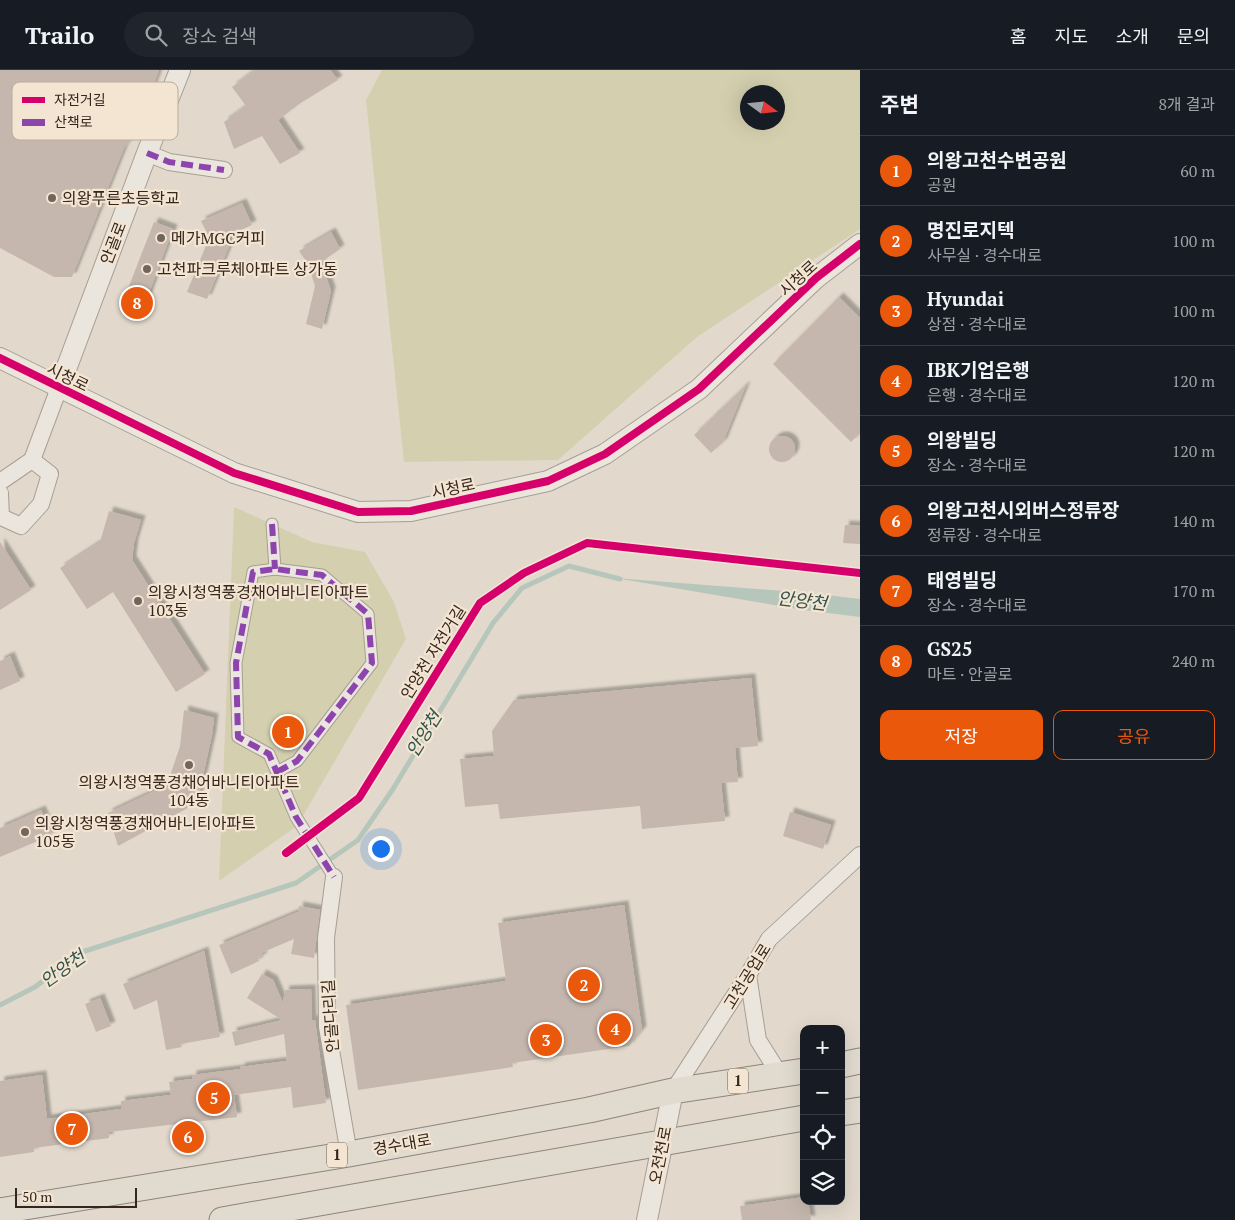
<!DOCTYPE html>
<html lang="ko">
<head>
<meta charset="utf-8">
<style>
  :root { --surface:#171b24; --page:#20242c; --text:#f1f3f6; --muted:#9ea1a6; --line:#363941; --accent:#ea580c }
  body { margin:0; font-family:"PT Serif","Noto Sans KR",serif; background:var(--page); color:var(--text) }
  .controls { position:absolute; right:15px; bottom:15px; display:grid; overflow:hidden; border-radius:10px; box-shadow:0 5px 20px #0002 }
  .controls button { width:45px; height:45px; display:grid; place-items:center; padding:0; border:0; border-bottom:1px solid var(--line); background:var(--surface); color:var(--text); font:25px sans-serif }
  .compass { position:absolute; left:740px; top:15px; width:45px; height:45px; border-radius:50%; background:var(--surface); box-shadow:0 5px 20px #0002; rotate:105deg }
  .scale { position:absolute; left:15px; bottom:12px; width:122px; box-sizing:border-box; padding-left:5px; border:2px solid #35261e; border-top:0; font-size:14px; line-height:18px; white-space:nowrap; color:#35261e; -webkit-text-stroke:4px #f3e5d2; paint-order:stroke }
  .you { position:absolute; left:380px; top:778px; width:18px; height:18px; margin:-12px; border:4px solid #fff; border-radius:50%; background:#1a73e8; box-shadow:0 0 0 8px #1a73e833 }
  .badge { display:grid; place-items:center; width:32px; height:32px; border-radius:50%; background:var(--accent); color:#fff; font-size:16px; font-weight:700 }
  .pin { position:absolute; translate:-50% -50%; border:2px solid #fff; box-shadow:0 1px 5px #0006 }
  .list { margin:0; padding:0; list-style:none }
  h2 { display:flex; justify-content:space-between; align-items:center; height:65px; margin:0; padding:0 20px; font-size:21px }
  h2 small { font-size:16px; font-weight:400; color:var(--muted) }
  .list li { display:grid; grid-template-columns:32px 1fr auto; gap:15px; align-items:center; box-sizing:border-box; height:70px; padding:0 20px; border-top:1px solid var(--line) }
  .list b { display:block; font-size:19px; white-space:nowrap }
  .list p { margin:0; font-size:16px; white-space:nowrap; color:var(--muted) }
  .list em { font-size:16px; font-style:normal; color:var(--muted) }
  .actions { display:flex; gap:10px; padding:15px 20px }
  .actions a { flex:1; padding:11px 0; border:1px solid var(--accent); border-radius:10px; text-align:center; font-size:18px; color:var(--accent) }
  .actions .main { background:var(--accent); color:#fff }
  .icon { flex:none; width:28px; height:28px; fill:none; stroke:currentColor; stroke-width:2; stroke-linecap:round; stroke-linejoin:round }
  .map { position:relative; flex:none; width:860px; height:1150px; overflow:hidden }
  header { display:flex; align-items:center; gap:30px; box-sizing:border-box; height:70px; padding:0 25px; background:var(--surface); border-bottom:1px solid var(--line) }
  header strong { font-size:24px }
  nav { display:flex; gap:28px; margin-inline-start:auto; font-size:18px }
  .search { width:350px; height:45px; background:var(--page); display:flex; align-items:center; gap:12px; box-sizing:border-box; padding:0 18px; border-radius:28px; color:var(--muted); font-size:19px }
  main { display:flex }
  aside { flex:1; background:var(--surface) }
  .map>svg:first-child { display:block }
</style>
</head>
<body>
<header>
<strong>Trailo</strong>
<div class="search"><svg class="icon" aria-label="search" viewBox="0 0 24 24"><circle cx="10" cy="10" r="6"/><path d="M15 15l6 6"/></svg>장소 검색</div>
<nav><a>홈</a><a>지도</a><a>소개</a><a>문의</a></nav>
</header>
<main>
<div class="map">
<svg width="860" height="1150" viewBox="0 0 860 1150">
  <defs>
    <filter id="shadow"><feDropShadow dx="4.5" dy="-4.5" stdDeviation="1" flood-color="#0004"/></filter>
  </defs>
  <rect width="100%" height="100%" fill="#e2d9cc"/>
  <!-- green -->
  <g fill="#d4d0af" fill-rule="evenodd">
    <path d="M382 0H860V159L697 267 558 390 404 392 366 30ZM748 22H778V52H748Z"/>
    <path d="M234 437 312 472 365 482 394 532 406 569 297 756 219 811Z"/>
  </g>
  <!-- water -->
  <path fill="#b7c6bb" d="M615 508 810 523 860 529V547L804 540Z"/>
  <g fill="none" stroke-linecap="round" stroke-linejoin="round">
    <!-- stream -->
    <path stroke="#b7c6bb" stroke-width="5" d="M0 935 35 917 79 883 296 813 358 770 393 719 493 553 522 518 569 496 620 509"/>
  </g>
  <!-- building -->
  <g fill="#c5b7ad" filter="url(#shadow)">
    <path d="M0 0H159L136 63 124 78 72 207H54L0 178Z"/>
    <path d="M255 0H330L338 10 299 34 278 50 300 83 280 94 262 66 234 79 224 52 246 36 232 17Z"/>
    <path d="M242 133 252 155 227 166 230 174 207 229 187 222 207 173 213 175 201 151Z"/>
    <path d="M154 152 173 159 140 247 120 239Z"/>
    <path d="M331 162 340 179 321 192 331 221 322 259 306 254 315 216 308 194 299 181Z"/>
    <path d="M839 227 860 248V363L851 372 773 294Z"/>
    <path d="M746 315 723 372 711 383 694 365Z"/>
    <circle cx="782" cy="379" r="13"/>
    <path d="M109 441 141 450 134 473 132 490 205 604 176 622 113 522 87 539 60 498 100 472Z"/>
    <path d="M845 455 860 456V474L843 473Z"/>
    <path d="M0 472 31 520 0 540Z"/>
    <path d="M10 586 20 611 0 620V591Z"/>
    <path d="M751 608 758 676 735 678 738 712 721 713 725 751 642 759 640 736 500 749 498 734 465 737 460 689 494 686 492 661 514 630Z"/>
    <path d="M184 640 214 648 212 665 197 733 118 776 108 743 167 715 180 676Z"/>
    <path d="M41 740 52 765 0 787V758Z"/>
    <path d="M790 742 831 755 823 779 783 766Z"/>
    <path d="M624 835 642 960 629 976 512 993 513 997 358 1020 346 935 506 911 498 853Z"/>
    <path d="M299 836 320 840 314 888 291 884 294 869 261 883 263 887 258 889 259 891 231 904 219 875 298 842Z"/>
    <path d="M204 881 220 967 181 974 182 977 166 980 157 930 134 940 123 914Z"/>
    <path d="M262 904 273 910 283 933 285 920 311 919 312 950H315L326 1033 293 1038 291 1017 234 1025 237 1047 109 1062V1068L34 1078V1082L0 1087V1011L42 1005 47 1049 121 1039V1031L171 1025 169 1012 192 1009V1005L241 999 240 997 287 991 284 964 235 976 232 962 282 950 247 928Z"/>
    <path d="M100 928 111 956 96 962 85 934Z"/>
    <path d="M804 1127V1131H808L811 1150H742L740 1136Z"/>
  </g>
  <g fill="none" stroke-linecap="round" stroke-linejoin="round">
    <defs>
      <g id="pedestrian">
        <path d="M272 454 275 499"/>
        <path d="M277 702 297 691 372 593 368 544 322 505 275 499 253 502 236 593 238 667 269 684 296 747 334 807"/>
      </g>
      <g id="minor">
        <path d="M147 83 169 92 224 100"/>
        <path d="M0 412 32 390 59 318"/>
        <path d="M0 423 1 447 21 456 41 434 50 404 32 390"/>
        <path d="M334 807 326 868 327 957 349 1084"/>
        <path d="M748 905 758 970 780 1005"/>
        <path d="M673 1021 748 905 769 869 860 785"/>
      </g>
      <g id="tertiary">
        <path d="M0 288 234 403 358 442 411 441 548 411 605 384 699 319 816 208 860 174"/>
        <path d="M59 318 147 83 180 0"/>
        <path d="M647 1150 673 1021"/>
      </g>
      <g id="primary">
        <path d="M841 995 860 991"/>
        <path d="M841 1043 860 1040"/>
        <path d="M0 1141 349 1084 589 1040 673 1021 804 1001"/>
        <path d="M222 1150 804 1048"/>
      </g>
    </defs>
    <!-- pedestrian casing -->
    <use href="#pedestrian" stroke="#a79e95" stroke-width="13"/>
    <!-- minor casing -->
    <use href="#minor" stroke="#a79e95" stroke-width="18"/>
    <!-- tertiary casing -->
    <use href="#tertiary" stroke="#a79e95" stroke-width="22"/>
    <!-- primary casing -->
    <use href="#primary" stroke="#8d847c" stroke-width="27"/>
    <!-- pedestrian -->
    <use href="#pedestrian" stroke="#eae5dd" stroke-width="11"/>
    <!-- minor -->
    <use href="#minor" stroke="#eae5dd" stroke-width="16"/>
    <!-- tertiary -->
    <use href="#tertiary" stroke="#eae5dd" stroke-width="20"/>
    <!-- primary -->
    <use href="#primary" stroke="#e1dacf" stroke-width="25"/>
    <!-- quiet -->
    <g stroke="#8e44ad" stroke-width="6" stroke-dasharray="12 6" stroke-linecap="butt">
      <path d="M147 83 169 92 224 100"/>
      <path d="M272 454 275 499"/>
      <path d="M277 702 297 691 372 593 368 544 322 505 275 499 253 502 236 593 238 667 269 684 296 747 334 807"/>
    </g>
    <defs>
      <g id="cycleway">
        <path d="M0 288 234 403 358 442 411 441 548 411 605 384 699 319 816 208 860 174"/>
        <path d="M286 783 359 728 480 533 524 503 587 473 860 503"/>
      </g>
    </defs>
    <!-- cycleway casing -->
    <use href="#cycleway" stroke="#f3e5d2" stroke-width="11"/>
    <!-- cycleway -->
    <use href="#cycleway" stroke="#d6006c" stroke-width="8"/>
  </g>
  <!-- markers -->
  <g fill="#72655b" stroke="#f3e5d2" stroke-width="2">
    <circle cx="52" cy="128" r="5"/>
    <circle cx="161" cy="168" r="5"/>
    <circle cx="147" cy="199" r="5"/>
    <circle cx="138" cy="531" r="5"/>
    <circle cx="189" cy="695" r="5"/>
    <circle cx="25" cy="762" r="5"/>
  </g>
  <g text-anchor="middle" stroke-width="4.5" stroke-linejoin="round" paint-order="stroke">
    <!-- shield labels -->
    <g fill="#f3e5d2" stroke="#6e5f54" stroke-width="1">
      <rect x="728" y="998.5" width="20" height="25" rx="4"/>
      <rect x="327" y="1072.5" width="20" height="25" rx="4"/>
    </g>
    <g font-size="15" font-weight="bold" fill="#35261e">
      <text x="738" y="1016">1</text>
      <text x="337" y="1090">1</text>
    </g>
    <!-- poi labels -->
    <g font-size="16" fill="#35261e" stroke="#f3e5d2" text-anchor="start">
      <text x="62" y="134">의왕푸른초등학교</text>
      <text x="171" y="174">메가MGC커피</text>
      <text x="157" y="205">고천파크루체아파트 상가동</text>
      <text x="148" y="528">의왕시청역풍경채어바니티아파트<tspan x="148" dy="18">103동</tspan></text>
      <text x="189" y="718" text-anchor="middle">의왕시청역풍경채어바니티아파트<tspan x="189" dy="18">104동</tspan></text>
      <text x="35" y="759">의왕시청역풍경채어바니티아파트<tspan x="35" dy="18">105동</tspan></text>
    </g>
    <!-- street labels -->
    <g font-size="16" fill="#35261e" stroke="#f3e5d2">
      <text transform="translate(113 173) rotate(-69)" y="6">안골로</text>
      <text transform="translate(798 208) rotate(-42)" y="6">시청로</text>
      <text transform="translate(68 307) rotate(26)" y="6">시청로</text>
      <text transform="translate(453 418) rotate(-12)" y="6">시청로</text>
      <text transform="translate(433 582) rotate(-58)" y="6">안양천 자전거길</text>
      <text transform="translate(747 906) rotate(-58)" y="6">고천공업로</text>
      <text transform="translate(330 946) rotate(-94)" y="6">안골다리길</text>
      <text transform="translate(402 1074) rotate(-10)" y="6">경수대로</text>
      <text transform="translate(660 1085) rotate(-79)" y="6">오전천로</text>
    </g>
    <!-- water labels -->
    <g font-size="18" font-style="italic" fill="#2f534d" stroke="#f3e5d2">
      <text transform="translate(802 531) rotate(7)" y="6">안양천</text>
      <text transform="translate(424 664) rotate(-58)" y="6">안양천</text>
      <text transform="translate(63 899) rotate(-35)" y="6">안양천</text>
    </g>
  </g>
  <!-- legend -->
  <rect x="12" y="12" width="166" height="58" rx="8" fill="#f3e5d2" stroke="#baac9c" stroke-width="1"/>
  <rect x="22" y="27" width="23" height="6" fill="#d6006c"/>
  <rect x="22" y="49" width="23" height="7" fill="#8e44ad"/>
  <g font-size="14" fill="#35261e">
    <text x="54" y="35">자전거길</text>
    <text x="54" y="57">산책로</text>
  </g>
</svg>
<div class="controls">
<button>+</button>
<button>−</button>
<button><svg class="icon" aria-label="locate" viewBox="0 0 24 24"><circle cx="12" cy="12" r="6"/><path d="M12 2v4M12 18v4M2 12h4M18 12h4"/></svg></button>
<button><svg class="icon" aria-label="layers" viewBox="0 0 24 24"><path d="M12 4l9 5-9 5-9-5zM3 14l9 5 9-5"/></svg></button>
</div>
<svg class="compass" viewBox="-18 -18 36 36"><path d="M0-13l5 13h-10z" fill="#e53935"/><path d="M0 13l5-13h-10z" fill="#9ea1a6"/></svg>
<div class="scale">50 m</div>
<div class="you"></div>
<div class="pin badge" style="left:288px;top:662px">1</div>
<div class="pin badge" style="left:584px;top:915px">2</div>
<div class="pin badge" style="left:546px;top:970px">3</div>
<div class="pin badge" style="left:615px;top:959px">4</div>
<div class="pin badge" style="left:214px;top:1028px">5</div>
<div class="pin badge" style="left:188px;top:1067px">6</div>
<div class="pin badge" style="left:72px;top:1059px">7</div>
<div class="pin badge" style="left:137px;top:233px">8</div>
</div>
<aside>
<h2>주변<small>8개 결과</small></h2>
<ul class="list">
<li><span class="badge">1</span><div><b>의왕고천수변공원</b><p>공원</p></div><em>60 m</em></li>
<li><span class="badge">2</span><div><b>명진로지텍</b><p>사무실 · 경수대로</p></div><em>100 m</em></li>
<li><span class="badge">3</span><div><b>Hyundai</b><p>상점 · 경수대로</p></div><em>100 m</em></li>
<li><span class="badge">4</span><div><b>IBK기업은행</b><p>은행 · 경수대로</p></div><em>120 m</em></li>
<li><span class="badge">5</span><div><b>의왕빌딩</b><p>장소 · 경수대로</p></div><em>120 m</em></li>
<li><span class="badge">6</span><div><b>의왕고천시외버스정류장</b><p>정류장 · 경수대로</p></div><em>140 m</em></li>
<li><span class="badge">7</span><div><b>태영빌딩</b><p>장소 · 경수대로</p></div><em>170 m</em></li>
<li><span class="badge">8</span><div><b>GS25</b><p>마트 · 안골로</p></div><em>240 m</em></li>
</ul>
<div class="actions"><a class="main">저장</a><a>공유</a></div>
</aside>
</main>
</body>
</html>
